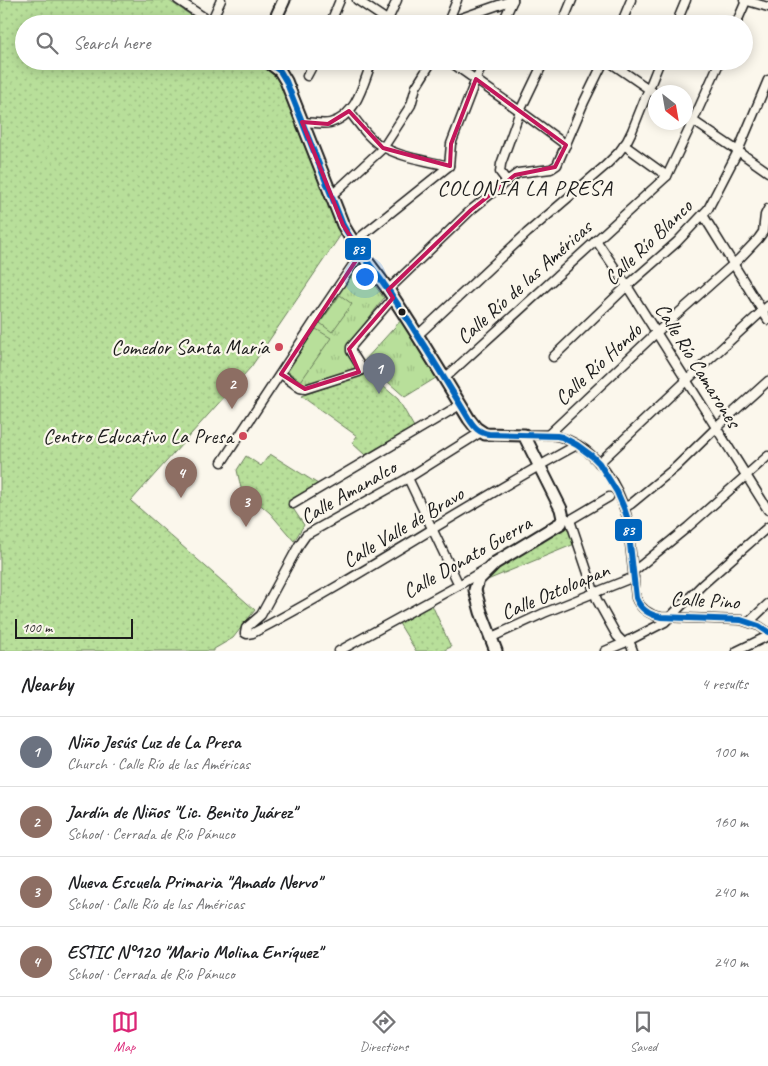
<!DOCTYPE html>
<html lang="en">
<head>
<meta charset="utf-8">
<style>
  :root { --surface:#fff; --page:#f2f2f2; --text:#202124; --muted:#757577; --line:#e0e0e0; --accent:#db2777 }
  body { margin:0; font-family:Caveat,sans-serif; background:var(--page); color:var(--text) }
  .compass { position:absolute; left:648px; top:85px; width:45px; height:45px; border-radius:50%; background:var(--surface); box-shadow:0 2px 12px #0003; rotate:149deg }
  .scale { position:absolute; left:15px; bottom:12px; width:118px; box-sizing:border-box; padding-left:5px; border:2px solid #1c1c1c; border-top:0; font-size:14px; line-height:18px; white-space:nowrap; color:#1c1c1c; -webkit-text-stroke:4px #fbf7ec; paint-order:stroke }
  .you { position:absolute; left:364px; top:276px; width:18px; height:18px; margin:-12px; border:4px solid #fff; border-radius:50%; background:#1a73e8; box-shadow:0 0 0 8px #1a73e833 }
  .badge { display:grid; place-items:center; width:32px; height:32px; border-radius:50%; background:var(--accent); color:#fff; font-size:16px; font-weight:700 }
  .pin { position:absolute; translate:-50% -41px; filter:drop-shadow(0 1px 2px #0008) }
  .pin::after { content:''; position:absolute; top:26px; width:18px; height:15px; background:inherit; clip-path:polygon(0 0,100% 0,50% 100%) }
  .list { margin:0; padding:0; list-style:none }
  h2 { display:flex; justify-content:space-between; align-items:center; height:65px; margin:0; padding:0 20px; font-size:21px }
  h2 small { font-size:16px; font-weight:400; color:var(--muted) }
  .list li { display:grid; grid-template-columns:32px 1fr auto; gap:15px; align-items:center; box-sizing:border-box; height:70px; padding:0 20px; border-top:1px solid var(--line) }
  .list b { display:block; font-size:19px; white-space:nowrap }
  .list p { margin:0; font-size:16px; white-space:nowrap; color:var(--muted) }
  .list em { font-size:16px; font-style:normal; color:var(--muted) }
  .icon { flex:none; width:28px; height:28px; fill:none; stroke:currentColor; stroke-width:2; stroke-linecap:round; stroke-linejoin:round }
  .map { position:relative; flex:none; width:768px; height:651px; overflow:hidden }
  .search { position:absolute; background:var(--surface); box-shadow:0 2px 12px #0003; left:15px; right:15px; top:15px; height:55px; display:flex; align-items:center; gap:12px; box-sizing:border-box; padding:0 18px; border-radius:28px; color:var(--muted); font-size:19px }
  .sheet { height:345px; background:var(--surface) }
  nav { display:flex; justify-content:space-around; align-items:center; box-sizing:border-box; height:70px; border-top:1px solid var(--line); background:var(--surface); font-size:14px; color:var(--muted) }
  nav a { display:grid; justify-items:center; gap:2px }
  nav .on { color:var(--accent) }
  .map>svg:first-child { display:block }
</style>
</head>
<body>
<div class="map">
<svg width="768" height="651" viewBox="0 0 768 651">
  <defs>
    <pattern id="grass-dots" width="8" height="8" patternUnits="userSpaceOnUse" patternTransform="scale(1.25)"><rect width="8" height="8" fill="#b8df9a"/><path d="M2 2h.1M6 6h.1" fill="none" stroke="#9ebf84" stroke-width="1.8" stroke-linecap="round"/></pattern>
    <pattern id="park-tufts" width="24" height="20" patternUnits="userSpaceOnUse" patternTransform="scale(1.25)"><rect width="24" height="20" fill="#b8df9a"/><path d="M3 7l-1-3M5 7V3M7 7l1-3M15 17l-1-3M17 17v-4M19 17l1-3" fill="none" stroke="#9ebf84"/></pattern>
  </defs>
  <rect width="100%" height="100%" fill="#fbf7ec"/>
  <filter id="ink" filterUnits="userSpaceOnUse"><feTurbulence type="fractalNoise" baseFrequency=".02" numOctaves="2"/><feDisplacementMap in="SourceGraphic" scale="10" xChannelSelector="R" yChannelSelector="G"/><feConvolveMatrix kernelMatrix="1 2 1 2 8 2 1 2 1" color-interpolation-filters="sRGB"/></filter>
  <g filter="url(#ink)">
    <!-- grass -->
    <g fill="url(#grass-dots)" stroke="#6a7e5b">
      <path d="M0 0H168L204 24H24V61H260L277 73 342 233 251 367 131 501 255 610 233 638 214 649V651H0Z"/>
      <path d="M368 373 398 399 414 427 365 455 352 443 357 436 301 396Z"/>
      <path d="M270 454 318 484 288 501 304 525 294 541 270 513 241 488 237 470 246 456 261 466Z"/>
      <path d="M571 516 577 543 485 581 502 560Z"/>
      <path d="M432 605 451 647 442 651H416L397 620Z"/>
    </g>
    <!-- park -->
    <g fill="url(#park-tufts)" stroke="#6a7e5b">
      <path d="M358 262 384 298 347 347 360 368 303 385 283 372Z"/>
      <path d="M403 318 439 376 405 397 364 361Z"/>
    </g>
    <!-- pitch -->
    <g fill="#b8df9a" stroke="#6a7e5b">
      <path d="M340 295 352 304 332 332 320 323Z"/>
      <path d="M316 329 331 338 301 381 287 371Z"/>
    </g>
    <g fill="none" stroke-linecap="round" stroke-linejoin="round">
      <defs>
        <g id="street">
          <path d="M178 0 214 24"/>
          <path d="M357 0 393 24"/>
          <path d="M744 0 768 7"/>
          <path d="M211 22 221 0"/>
          <path d="M448 22 457 0"/>
          <path d="M330 24 340 0"/>
          <path d="M386 24 397 0"/>
          <path d="M444 24 513 0"/>
          <path d="M502 24 513 0"/>
          <path d="M562 24 572 0"/>
          <path d="M621 24 631 0"/>
          <path d="M676 24 686 0"/>
          <path d="M736 24 746 1"/>
          <path d="M449 61 520 111 566 145"/>
          <path d="M608 61 656 94"/>
          <path d="M307 76 315 61"/>
          <path d="M349 111C359 124 370 141 385 148 404 158 428 161 449 166"/>
          <path d="M686 116 738 151 768 172"/>
          <path d="M302 122C311 122 322 125 330 123 357 116 363 84 372 61"/>
          <path d="M624 145 667 176"/>
          <path d="M507 181 500 172 501 164 520 111 544 61"/>
          <path d="M331 196 383 148 411 105 416 87 429 66 431 61"/>
          <path d="M703 215 768 320"/>
          <path d="M596 240 627 286 768 510"/>
          <path d="M353 243 449 166 451 144 476 79 484 61"/>
          <path d="M388 290 471 210 507 181 518 173 551 169 557 165 584 102 604 61"/>
          <path d="M418 335 527 233 605 166 619 152 627 141 632 131 660 61"/>
          <path d="M553 357 627 286 677 242 708 209 738 151 768 80"/>
          <path d="M281 374 300 388 305 389 359 372 361 370V367L351 351V347L393 298"/>
          <path d="M444 379 667 176 693 121 720 61"/>
          <path d="M481 432 408 478 306 535 299 545 261 615 246 628 245 633 247 634 253 633C364 575 467 504 577 445"/>
          <path d="M524 435C536 435 551 433 563 438 597 450 618 484 627 517L636 598C640 608 649 615 661 617L741 620 759 626 768 632"/>
          <path d="M548 435 656 333 739 259 758 239 763 232 765 215 768 209"/>
          <path d="M222 462 314 322 361 253"/>
          <path d="M599 463 687 380 768 306"/>
          <path d="M408 478 459 585"/>
          <path d="M293 504 460 405"/>
          <path d="M624 508 631 504 676 467 717 427 768 381"/>
          <path d="M568 519 570 520 609 497"/>
          <path d="M570 520 597 600 617 636 624 643"/>
          <path d="M634 571 688 527 768 456"/>
          <path d="M749 622 768 604"/>
          <path d="M490 638 544 613 634 577"/>
          <path d="M629 640 633 651"/>
          <path d="M339 651 459 585 484 570"/>
          <path d="M605 651 624 643 665 622 702 585 768 527"/>
          <path d="M737 651 768 636"/>
        </g>
        <g id="secondary">
          <path d="M273 24 284 0"/>
          <path d="M267 61 280 71 286 81 343 225C356 249 374 269 389 291 417 333 443 376 469 419L476 428 485 434 524 435 561 509 563 518 561 523 495 563 478 580 475 590 481 612 496 651"/>
        </g>
      </defs>
      <!-- street casing -->
      <use href="#street" stroke="#1c1c1c" stroke-width="11"/>
      <!-- secondary casing -->
      <use href="#secondary" stroke="#1c1c1c" stroke-width="15"/>
      <!-- street -->
      <use href="#street" stroke="#fbf7ec" stroke-width="8"/>
      <!-- secondary -->
      <use href="#secondary" stroke="#fbf7ec" stroke-width="11"/>
      <defs>
        <path id="bus-1" d="M267 61 280 71 286 81 343 225C356 249 374 269 389 291 417 333 443 376 469 419 474 427 479 433 489 434L557 436 562 437 577 445 592 456 599 463 617 492 624 508 627 517 636 598C640 608 649 615 661 617L741 620 759 626 768 632"/>
      </defs>
      <!-- bus-1 casing -->
      <use href="#bus-1" stroke="#fbf7ec" stroke-width="10"/>
      <!-- bus-1 -->
      <use href="#bus-1" stroke="#0065bd" stroke-width="6"/>
    </g>
  </g>
  <!-- marked area -->
  <path fill="none" stroke="#c2185b" stroke-width="4" stroke-linejoin="round" d="M476 79 566 145 555 167 515 175 471 210 388 290 393 298 349 349 359 372 305 389 281 374 361 253 343 225 302 122 328 124 349 111 383 148 450 166 451 144Z"/>
  <!-- markers -->
  <circle fill="#1c1c1c" stroke="#fbf7ec" stroke-width="2" cx="402" cy="312" r="4.5"/>
  <g fill="#d1495b" stroke="#fbf7ec" stroke-width="2">
    <circle cx="279" cy="347" r="5"/>
    <circle cx="243" cy="436" r="5"/>
  </g>
  <g text-anchor="middle" stroke-width="4.5" stroke-linejoin="round" paint-order="stroke">
    <!-- street labels -->
    <g font-size="21" fill="#1c1c1c" stroke="#fbf7ec">
      <text transform="translate(648 242) rotate(-44)" y="7">Calle Río Blanco</text>
      <text transform="translate(524 282) rotate(-42)" y="7">Calle Río de las Américas</text>
      <text transform="translate(598 364) rotate(-43)" y="7">Calle Río Hondo</text>
      <text transform="translate(698 365) rotate(58)" y="7">Calle Río Camarones</text>
      <text transform="translate(348 492) rotate(-30)" y="7">Calle Amanalco</text>
      <text transform="translate(403 527) rotate(-31)" y="7">Calle Valle de Bravo</text>
      <text transform="translate(467 557) rotate(-30)" y="7">Calle Donato Guerra</text>
      <text transform="translate(555 591) rotate(-23)" y="7">Calle Oztoloapan</text>
      <text transform="translate(705 600) rotate(3)" y="7">Calle Pino</text>
    </g>
    <!-- poi labels -->
    <g font-size="21" fill="#1c1c1c" stroke="#fbf7ec" text-anchor="end">
      <text x="269" y="354">Comedor Santa María</text>
      <text x="233" y="443">Centro Educativo La Presa</text>
    </g>
    <!-- neighbourhood labels -->
    <g font-size="22" letter-spacing="1" fill="#1c1c1c" stroke="#fbf7ec">
      <text x="525" y="195">COLONIA LA PRESA</text>
    </g>
  </g>
  <g stroke="#fbf7ec" stroke-width="2">
    <rect x="344" y="237" width="28" height="24" rx="5" fill="#0065bd"/>
    <rect x="614" y="518" width="29" height="24" rx="5" fill="#0065bd"/>
  </g>
  <g font-size="14" text-anchor="middle" font-weight="bold" fill="#fff">
    <text x="358" y="254">83</text>
    <text x="628" y="535">83</text>
  </g>
</svg>
<svg class="compass" viewBox="-18 -18 36 36"><path d="M0-13l5 13h-10z" fill="#e53935"/><path d="M0 13l5-13h-10z" fill="#757577"/></svg>
<div class="scale">100 m</div>
<div class="you"></div>
<div class="pin badge" style="left:379px;top:394px;background:#6b7280">1</div>
<div class="pin badge" style="left:232px;top:409px;background:#8d6e63">2</div>
<div class="pin badge" style="left:246px;top:527px;background:#8d6e63">3</div>
<div class="pin badge" style="left:181px;top:498px;background:#8d6e63">4</div>
<div class="search"><svg class="icon" aria-label="search" viewBox="0 0 24 24"><circle cx="10" cy="10" r="6"/><path d="M15 15l6 6"/></svg>Search here</div>
</div>
<section class="sheet">
<h2>Nearby<small>4 results</small></h2>
<ul class="list">
<li><span class="badge" style="background:#6b7280">1</span><div><b>Niño Jesús Luz de La Presa</b><p>Church · Calle Río de las Américas</p></div><em>100 m</em></li>
<li><span class="badge" style="background:#8d6e63">2</span><div><b>Jardín de Niños &quot;Lic. Benito Juárez&quot;</b><p>School · Cerrada de Río Pánuco</p></div><em>160 m</em></li>
<li><span class="badge" style="background:#8d6e63">3</span><div><b>Nueva Escuela Primaria &quot;Amado Nervo&quot;</b><p>School · Calle Río de las Américas</p></div><em>240 m</em></li>
<li><span class="badge" style="background:#8d6e63">4</span><div><b>ESTIC N°120 &quot;Mario Molina Enríquez&quot;</b><p>School · Cerrada de Río Pánuco</p></div><em>240 m</em></li>
</ul>
</section>
<nav>
<a class="on"><svg class="icon" aria-label="map" viewBox="0 0 24 24"><path d="M3 6l6-2 6 2 6-2v14l-6 2-6-2-6 2zM9 4v14M15 6v14"/></svg>Map</a>
<a><svg class="icon" aria-label="directions" viewBox="0 0 24 24"><path d="M12 3l9 9-9 9-9-9zM9 14v-3h6M13 9l2 2-2 2"/></svg>Directions</a>
<a><svg class="icon" aria-label="saved" viewBox="0 0 24 24"><path d="M7 4h10v16l-5-4-5 4z"/></svg>Saved</a>
</nav>
</body>
</html>
